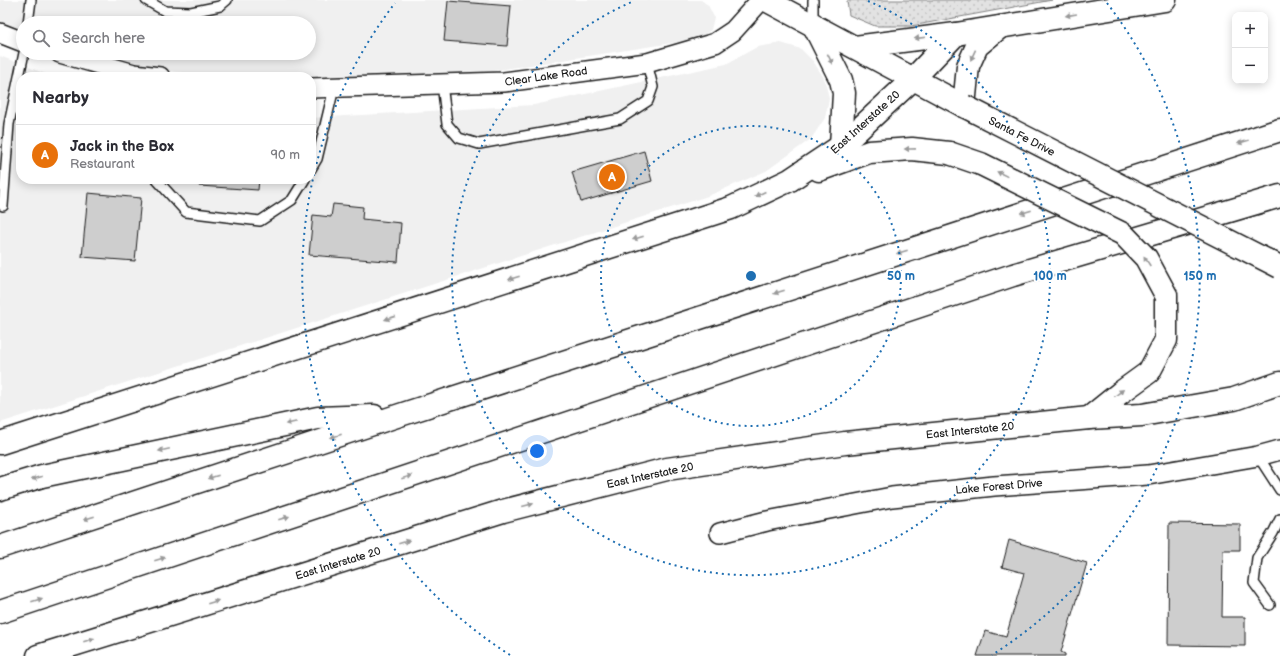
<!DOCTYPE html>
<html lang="en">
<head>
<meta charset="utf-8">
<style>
  :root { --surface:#fff; --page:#f7f7f7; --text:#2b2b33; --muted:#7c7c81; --line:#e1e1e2; --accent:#db2777 }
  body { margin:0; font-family:"Balsamiq Sans",sans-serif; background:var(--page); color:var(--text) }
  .controls { position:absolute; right:12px; top:12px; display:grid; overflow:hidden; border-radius:8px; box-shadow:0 2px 10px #0003 }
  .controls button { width:36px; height:36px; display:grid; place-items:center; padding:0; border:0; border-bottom:1px solid var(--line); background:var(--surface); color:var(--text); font:20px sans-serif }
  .you { position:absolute; left:537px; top:451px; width:14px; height:14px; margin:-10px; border:3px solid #fff; border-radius:50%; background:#1a73e8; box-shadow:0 0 0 6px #1a73e833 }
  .badge { display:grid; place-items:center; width:26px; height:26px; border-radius:50%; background:var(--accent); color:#fff; font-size:13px; font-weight:700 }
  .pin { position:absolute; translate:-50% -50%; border:2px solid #fff; box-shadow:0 1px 4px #0006 }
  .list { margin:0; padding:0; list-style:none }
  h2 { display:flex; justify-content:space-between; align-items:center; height:52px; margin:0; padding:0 16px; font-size:17px }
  h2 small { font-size:13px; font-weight:400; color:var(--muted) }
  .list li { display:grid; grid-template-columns:26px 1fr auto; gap:12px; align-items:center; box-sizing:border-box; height:60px; padding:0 16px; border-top:1px solid var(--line) }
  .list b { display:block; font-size:15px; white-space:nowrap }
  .list p { margin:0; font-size:13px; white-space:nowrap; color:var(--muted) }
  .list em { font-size:13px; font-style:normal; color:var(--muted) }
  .icon { flex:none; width:22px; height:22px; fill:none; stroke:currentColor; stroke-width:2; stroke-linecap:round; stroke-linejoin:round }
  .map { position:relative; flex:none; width:1280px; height:656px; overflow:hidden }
  .search { position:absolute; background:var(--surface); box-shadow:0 2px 10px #0003; left:16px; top:16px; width:300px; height:44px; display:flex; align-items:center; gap:10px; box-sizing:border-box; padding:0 14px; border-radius:22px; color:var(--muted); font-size:15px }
  .panel { position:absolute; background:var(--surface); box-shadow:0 2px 10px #0003; left:16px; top:72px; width:300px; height:112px; border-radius:16px }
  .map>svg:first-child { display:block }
</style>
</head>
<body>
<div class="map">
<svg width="1280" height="656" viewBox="0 0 1280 656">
  <defs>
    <pattern id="grass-dots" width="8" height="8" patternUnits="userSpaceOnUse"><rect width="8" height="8" fill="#e2e2e2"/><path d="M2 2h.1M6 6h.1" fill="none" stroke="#c1c1c1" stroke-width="1.8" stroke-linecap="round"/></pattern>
  </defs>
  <rect width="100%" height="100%" fill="#fff"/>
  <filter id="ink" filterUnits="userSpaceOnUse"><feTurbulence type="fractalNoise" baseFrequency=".025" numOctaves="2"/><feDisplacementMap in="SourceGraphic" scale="8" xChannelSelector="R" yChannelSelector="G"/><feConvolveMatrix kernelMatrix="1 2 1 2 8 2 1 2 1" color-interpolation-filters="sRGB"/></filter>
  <g filter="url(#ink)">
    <!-- built -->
    <g fill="#f0f0f0">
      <path d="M0 0H701L708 5 714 17 711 30 698 39 434 80 311 81V77H217L169 71 96 53H309V23H23V33L0 25Z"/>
      <path d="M781 43 801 49 813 61 824 78 829 98 825 118 811 139 766 171 708 196 0 423V56L54 77H21V179H311V118L534 105 726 64 757 47Z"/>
    </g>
    <!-- grass -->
    <path fill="url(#grass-dots)" stroke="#7f7f7f" d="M853 0H1052L911 26H875L849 15 847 1Z"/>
    <!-- building -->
    <g fill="#cecece" stroke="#1c1c1c">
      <path d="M448 1 511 6 507 46 444 41Z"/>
      <path d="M644 151 652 181 581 202 572 172Z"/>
      <path d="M199 179H259L258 190 199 186Z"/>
      <path d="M88 193 141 198 135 261 82 257Z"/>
      <path d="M333 204 363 207 362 219 401 223 398 262 309 255 313 215 331 217Z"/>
      <path d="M1169 523 1240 524V550H1223L1222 617H1245V646L1168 645Z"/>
      <path d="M1009 540 1087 563 1061 652 1065 654V656H977L985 631 1006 637 1024 573 1002 567Z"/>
    </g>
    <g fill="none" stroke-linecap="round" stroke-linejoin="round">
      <defs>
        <g id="service">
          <path d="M146 0 165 11 191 12 220 6 227 0"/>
          <path d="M813 0V24"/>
          <path d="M28 23 31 0"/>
          <path d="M442 84 447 124 459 138 479 144 620 119 648 101 653 87 647 63"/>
          <path d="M311 169 317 159 334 88"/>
          <path d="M156 179 186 212 260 221 292 200 305 179"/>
          <path d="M3 206 9 124 24 53"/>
          <path d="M1258 456 1280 490"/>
          <path d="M1270 605 1254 583 1257 558 1273 533 1280 519"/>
        </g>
        <g id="minor">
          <path d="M0 33 23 42"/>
          <path d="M60 53 134 74 160 77"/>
          <path d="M311 88 504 82 647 63 715 43 733 31 761 0"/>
          <path d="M720 533 767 521 892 497 994 486 1148 475 1258 456 1280 450"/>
        </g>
        <g id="secondary">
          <path d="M766 0 964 106"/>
          <path d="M813 24 841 80 844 93 841 146"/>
          <path d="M819 170 869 152 912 149 949 153"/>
          <path d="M1089 418 1120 393 1149 372 1166 340V295"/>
          <path d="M0 443 731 208 790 180 841 146 913 79"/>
          <path d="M38 656 503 511 667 469 845 443 1089 418 1142 415 1234 399 1280 383"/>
        </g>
        <g id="motorway">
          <path d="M855 47 956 34 1165 0"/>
          <path d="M913 79 956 34"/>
          <path d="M964 106 968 66 977 46 1000 27"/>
          <path d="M0 489 42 476 318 418 374 416"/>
          <path d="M0 547 400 415 1280 130"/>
          <path d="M0 612 1013 275 1280 196"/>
        </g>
      </defs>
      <!-- service casing -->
      <use href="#service" stroke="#1c1c1c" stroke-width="12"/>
      <!-- minor casing -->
      <use href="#minor" stroke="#1c1c1c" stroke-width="22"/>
      <!-- secondary casing -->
      <use href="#secondary" stroke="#1c1c1c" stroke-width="25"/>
      <!-- motorway casing -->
      <use href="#motorway" stroke="#1c1c1c" stroke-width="25"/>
      <!-- service -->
      <use href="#service" stroke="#fff" stroke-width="9"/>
      <!-- minor -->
      <use href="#minor" stroke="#fff" stroke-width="19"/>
      <!-- secondary -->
      <use href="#secondary" stroke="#fff" stroke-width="22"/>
      <!-- motorway -->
      <use href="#motorway" stroke="#fff" stroke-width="22"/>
      <defs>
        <g id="secondary-bridge">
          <path d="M964 106 1280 267"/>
          <path d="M949 153 981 164 1123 234 1146 258 1166 295"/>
        </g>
      </defs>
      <!-- secondary-bridge casing -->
      <use href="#secondary-bridge" stroke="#1c1c1c" stroke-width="25" stroke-linecap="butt"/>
      <!-- secondary-bridge -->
      <use href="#secondary-bridge" stroke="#fff" stroke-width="22"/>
    </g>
    <!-- one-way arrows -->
    <defs><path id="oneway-solid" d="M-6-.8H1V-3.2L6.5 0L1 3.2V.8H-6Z"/></defs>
    <g fill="#999">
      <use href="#oneway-solid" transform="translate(1071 15) rotate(171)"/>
      <use href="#oneway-solid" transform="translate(920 38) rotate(173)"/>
      <use href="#oneway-solid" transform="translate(973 55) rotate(115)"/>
      <use href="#oneway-solid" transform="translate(830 59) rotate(64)"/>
      <use href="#oneway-solid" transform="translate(1243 142) rotate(162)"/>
      <use href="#oneway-solid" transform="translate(910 149) rotate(179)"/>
      <use href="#oneway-solid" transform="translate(1002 174) rotate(-154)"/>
      <use href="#oneway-solid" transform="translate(760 194) rotate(155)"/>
      <use href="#oneway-solid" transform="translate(1026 212) rotate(162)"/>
      <use href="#oneway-solid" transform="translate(638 238) rotate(162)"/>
      <use href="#oneway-solid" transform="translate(902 252) rotate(162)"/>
      <use href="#oneway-solid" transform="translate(1147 261) rotate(-123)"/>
      <use href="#oneway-solid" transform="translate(514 278) rotate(162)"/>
      <use href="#oneway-solid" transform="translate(779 292) rotate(162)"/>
      <use href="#oneway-solid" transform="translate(390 318) rotate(162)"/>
      <use href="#oneway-solid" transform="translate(1119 393) rotate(-37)"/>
      <use href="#oneway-solid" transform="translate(291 423) rotate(168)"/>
      <use href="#oneway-solid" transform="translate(336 436) rotate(162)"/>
      <use href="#oneway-solid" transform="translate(164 450) rotate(168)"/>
      <use href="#oneway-solid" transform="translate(213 477) rotate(162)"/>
      <use href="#oneway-solid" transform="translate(407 477) rotate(-18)"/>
      <use href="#oneway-solid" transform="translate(37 478) rotate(164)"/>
      <use href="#oneway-solid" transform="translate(528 505) rotate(-14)"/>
      <use href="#oneway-solid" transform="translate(89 518) rotate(162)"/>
      <use href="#oneway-solid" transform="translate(284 518) rotate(-18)"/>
      <use href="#oneway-solid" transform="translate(404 542) rotate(-17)"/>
      <use href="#oneway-solid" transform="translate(160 559) rotate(-18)"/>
      <use href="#oneway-solid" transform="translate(37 600) rotate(-18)"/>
      <use href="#oneway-solid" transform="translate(213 602) rotate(-17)"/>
      <use href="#oneway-solid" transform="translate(89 640) rotate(-17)"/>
    </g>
  </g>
  <!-- distance rings -->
  <g fill="none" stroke="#1f6fb2" stroke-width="2" stroke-dasharray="2 4">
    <circle cx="751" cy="276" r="150"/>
    <path d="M868 1A299 299 0 1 1 634 1"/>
    <path d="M510 655A449 449 0 0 1 395 3M1107 3A449 449 0 0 1 992 655"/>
  </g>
  <g text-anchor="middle" stroke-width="4" stroke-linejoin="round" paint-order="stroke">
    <!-- street labels -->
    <g font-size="11" fill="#1c1c1c" stroke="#fff">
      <text transform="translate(546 76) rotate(-8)" y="4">Clear Lake Road</text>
      <text transform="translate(865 122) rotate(-42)" y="4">East Interstate 20</text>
      <text transform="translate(1022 136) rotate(27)" y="4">Santa Fe Drive</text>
      <text transform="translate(970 430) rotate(-6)" y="4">East Interstate 20</text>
      <text transform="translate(650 475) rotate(-12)" y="4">East Interstate 20</text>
      <text transform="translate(999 486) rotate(-5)" y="4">Lake Forest Drive</text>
      <text transform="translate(338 563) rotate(-17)" y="4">East Interstate 20</text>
    </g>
  </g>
  <circle cx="751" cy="276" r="6" fill="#1f6fb2" stroke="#fff" stroke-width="2"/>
  <g font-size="12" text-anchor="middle" font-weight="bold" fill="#1f6fb2" stroke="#fff" stroke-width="4" stroke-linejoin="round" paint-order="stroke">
    <text x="901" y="280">50 m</text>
    <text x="1050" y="280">100 m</text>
    <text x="1200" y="280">150 m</text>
  </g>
</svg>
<div class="controls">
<button>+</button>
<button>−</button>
</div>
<div class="you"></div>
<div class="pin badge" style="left:612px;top:177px;background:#e8710a">A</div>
<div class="search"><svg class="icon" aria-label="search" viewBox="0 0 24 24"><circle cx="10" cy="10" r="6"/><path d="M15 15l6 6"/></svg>Search here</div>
<section class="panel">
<h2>Nearby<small></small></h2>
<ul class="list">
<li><span class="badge" style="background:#e8710a">A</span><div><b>Jack in the Box</b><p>Restaurant</p></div><em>90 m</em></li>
</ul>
</section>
</div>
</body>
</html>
